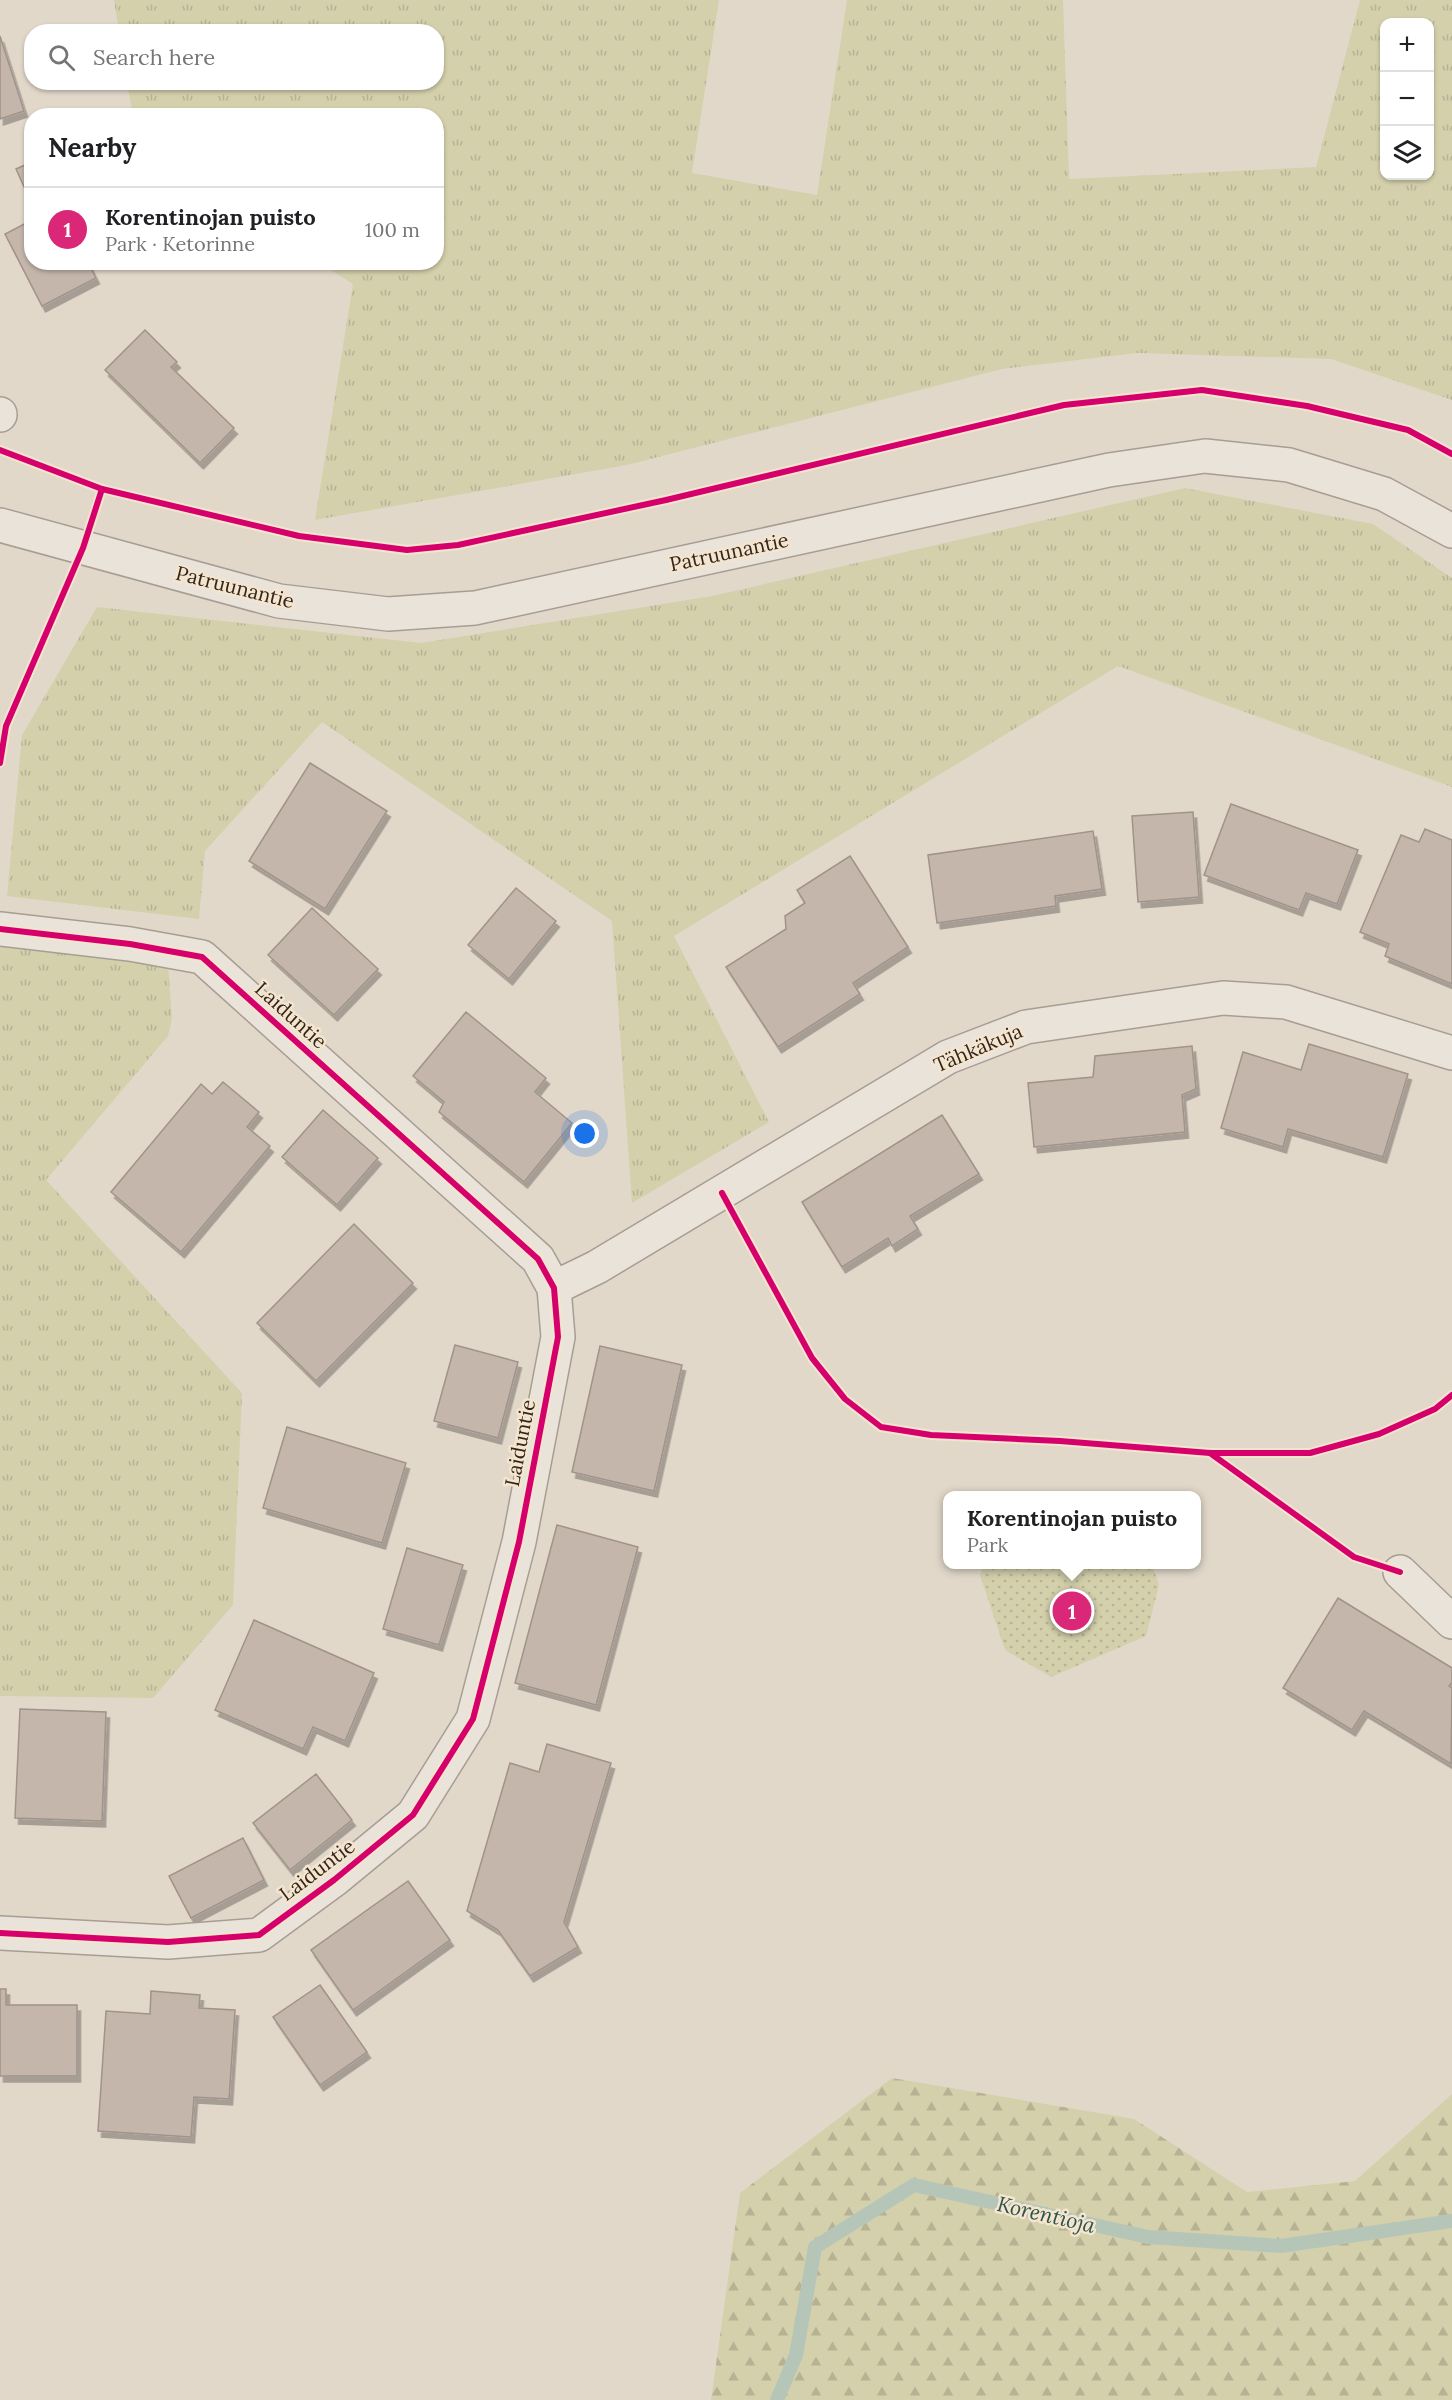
<!DOCTYPE html>
<html lang="en">
<head>
<meta charset="utf-8">
<style>
  :root { --surface:#fff; --page:#f2f2f2; --text:#202124; --muted:#757577; --line:#e0e0e0; --accent:#db2777 }
  body { margin:0; font-family:Lora,serif; background:var(--page); color:var(--text) }
  .controls { position:absolute; right:18px; top:18px; display:grid; overflow:hidden; border-radius:12px; box-shadow:0 2px 4px #0004 }
  .controls button { width:54px; height:54px; display:grid; place-items:center; padding:0; border:0; border-bottom:2px solid var(--line); background:var(--surface); color:var(--text); font:30px sans-serif }
  .you { position:absolute; left:585px; top:1134px; width:21px; height:21px; margin:-15px; border:4px solid #fff; border-radius:50%; background:#1a73e8; box-shadow:0 0 0 9px #1a73e833 }
  .badge { display:grid; place-items:center; width:39px; height:39px; border-radius:50%; background:var(--accent); color:#fff; font-size:20px; font-weight:700 }
  .pin { position:absolute; translate:-50% -50%; border:3px solid #fff; box-shadow:0 2px 6px #0006 }
  .popup { position:absolute; left:943px; top:1491px; width:258px; height:78px; box-sizing:border-box; display:grid; place-content:center; border-radius:12px; background:var(--surface); filter:drop-shadow(0 2px 4px #0005); font-size:20px; white-space:nowrap; color:var(--muted) }
  .popup b { font-size:22px; color:var(--text) }
  .popup::after { content:''; position:absolute; left:50%; top:100%; margin-left:-12px; border:12px solid transparent; border-top-color:var(--surface) }
  .list { margin:0; padding:0; list-style:none }
  h2 { display:flex; justify-content:space-between; align-items:center; height:78px; margin:0; padding:0 24px; font-size:26px }
  h2 small { font-size:20px; font-weight:400; color:var(--muted) }
  .list li { display:grid; grid-template-columns:39px 1fr auto; gap:18px; align-items:center; box-sizing:border-box; height:84px; padding:0 24px; border-top:2px solid var(--line) }
  .list b { display:block; font-size:22px; white-space:nowrap }
  .list p { margin:0; font-size:20px; white-space:nowrap; color:var(--muted) }
  .list em { font-size:20px; font-style:normal; color:var(--muted) }
  .icon { flex:none; width:33px; height:33px; fill:none; stroke:currentColor; stroke-width:2; stroke-linecap:round; stroke-linejoin:round }
  .map { position:relative; flex:none; width:1452px; height:2400px; overflow:hidden }
  .search { position:absolute; background:var(--surface); box-shadow:0 2px 4px #0004; left:24px; top:24px; width:420px; height:66px; display:flex; align-items:center; gap:15px; box-sizing:border-box; padding:0 21px; border-radius:24px; color:var(--muted); font-size:22px }
  .panel { position:absolute; background:var(--surface); box-shadow:0 2px 4px #0004; left:24px; top:108px; width:420px; height:162px; border-radius:24px }
  .map>svg:first-child { display:block }
</style>
</head>
<body>
<div class="map">
<svg width="1452" height="2400" viewBox="0 0 1452 2400">
  <defs>
    <pattern id="grass-tufts" width="24" height="20" patternUnits="userSpaceOnUse" patternTransform="scale(1.5)"><rect width="24" height="20" fill="#d4d0ac"/><path d="M3 7l-1-3M5 7V3M7 7l1-3M15 17l-1-3M17 17v-4M19 17l1-3" fill="none" stroke="#b7b293"/></pattern>
    <pattern id="forest-firs" width="22" height="20" patternUnits="userSpaceOnUse" patternTransform="scale(1.5)"><rect width="22" height="20" fill="#d4d0ac"/><path d="M5 1l3.5 6h-7zM16 11l3.5 6h-7z" fill="#b7b293"/></pattern>
    <pattern id="park-dots" width="8" height="8" patternUnits="userSpaceOnUse" patternTransform="scale(1.5)"><rect width="8" height="8" fill="#d4d0ac"/><path d="M2 2h.1M6 6h.1" fill="none" stroke="#b7b293" stroke-width="1.8" stroke-linecap="round"/></pattern>
    <filter id="shadow"><feDropShadow dx="3.5" dy="6" stdDeviation="0" flood-color="#0004"/></filter>
  </defs>
  <rect width="100%" height="100%" fill="#e2d8ca"/>
  <!-- grass -->
  <g fill="url(#grass-tufts)" fill-rule="evenodd">
    <path d="M114 0H719L692 173 817 195 847 0H1063L1069 179 1316 167 1360 0H1452V400L1331 359 1137 353 1002 369 627 465 315 520 353 284 320 263 436 262V116L133 115 127 83 436 82V32L119 31ZM1384 22H1430V176H1384Z"/>
    <path d="M1185 488 1373 524 1452 578V787L1118 666 674 936 769 1122 632 1203 612 921 322 722 205 851 199 919 7 896 22 735 97 607 421 643 712 596Z"/>
    <path d="M0 945 168 965 172 1019 168 1036 46 1180 242 1393 233 1605 153 1698 0 1696Z"/>
  </g>
  <!-- forest -->
  <path fill="url(#forest-firs)" d="M892 2078 1134 2119 1247 2192 1355 2181 1452 2094V2400H711L740 2193Z"/>
  <!-- park -->
  <path fill="url(#park-dots)" d="M984 1565H1152L1159 1585 1146 1636 1051 1677 1005 1650 980 1575Z"/>
  <g fill="none" stroke-linecap="round" stroke-linejoin="round">
    <!-- stream -->
    <path stroke="#b5c6b9" stroke-width="14" d="M777 2400 796 2355 815 2247 914 2185 1148 2237 1281 2246 1452 2221"/>
  </g>
  <!-- building -->
  <g fill="#c5b6ab" stroke="#a1938a" stroke-width="1.5" filter="url(#shadow)">
    <path d="M0 36 24 111 0 119Z"/>
    <path d="M32 162V189L26 191 16 169Z"/>
    <path d="M32 220V262H88L96 278 42 306 5 234Z"/>
    <path d="M145 330 177 362 171 367 234 428 200 463 105 370Z"/>
    <path d="M310 763 387 811 325 909 249 861Z"/>
    <path d="M1231 804 1358 850 1337 904 1306 893 1299 910 1204 875Z"/>
    <path d="M1193 812 1199 897 1138 902 1132 816Z"/>
    <path d="M1425 829 1452 840V984L1385 956 1389 944 1360 932 1401 835 1419 842Z"/>
    <path d="M1093 831 1102 889 1055 896 1056 906 937 923 928 855Z"/>
    <path d="M850 856 908 947 853 983 860 994 778 1047 726 967 786 929 785 916 805 903 797 890Z"/>
    <path d="M516 888 556 921 509 979 468 945Z"/>
    <path d="M312 908 378 969 334 1015 268 955Z"/>
    <path d="M466 1012 546 1078 535 1092 572 1123 524 1182 439 1112 444 1102 413 1076Z"/>
    <path d="M1309 1044 1408 1074 1383 1157 1288 1129 1283 1147 1221 1128 1243 1052 1301 1070Z"/>
    <path d="M1192 1046 1196 1089 1182 1095 1185 1132 1034 1147 1028 1083 1093 1077 1095 1056Z"/>
    <path d="M223 1082 259 1112 247 1127 270 1146 181 1252 111 1192 201 1084 212 1094Z"/>
    <path d="M323 1110 378 1158 337 1205 282 1157Z"/>
    <path d="M942 1115 979 1174 910 1216 918 1229 892 1246 888 1238 842 1267 802 1202Z"/>
    <path d="M354 1224 413 1283 316 1381 257 1323Z"/>
    <path d="M455 1345 518 1362 498 1438 434 1421Z"/>
    <path d="M600 1346 682 1365 654 1491 572 1472Z"/>
    <path d="M287 1427 406 1463 382 1543 263 1508Z"/>
    <path d="M557 1525 638 1547 596 1705 515 1683Z"/>
    <path d="M407 1548 463 1565 439 1645 383 1629Z"/>
    <path d="M1338 1598 1452 1668V1682L1449 1686 1452 1688 1451 1764 1364 1711 1352 1730 1283 1688Z"/>
    <path d="M254 1620 374 1673 345 1741 313 1727 303 1749 215 1710Z"/>
    <path d="M20 1709 106 1712 102 1821 15 1818Z"/>
    <path d="M547 1744 611 1763 564 1922 578 1947 530 1976 498 1930 467 1911 510 1763 539 1772Z"/>
    <path d="M316 1774 352 1820 290 1870 253 1823Z"/>
    <path d="M243 1838 264 1880 191 1918 169 1876Z"/>
    <path d="M408 1881 450 1940 353 2010 311 1950Z"/>
    <path d="M320 1985 367 2052 320 2085 273 2017Z"/>
    <path d="M0 1989H6V2005H77V2076H0Z"/>
    <path d="M151 1991 200 1995 199 2008 235 2010 229 2099 194 2097 191 2137 98 2131 106 2011 150 2014Z"/>
  </g>
  <g fill="none" stroke-linecap="round" stroke-linejoin="round">
    <defs>
      <g id="minor">
        <path d="M0 414V415"/>
        <path d="M0 525 279 601 388 614 475 608 1109 470 1205 456 1289 465 1384 494 1452 531"/>
        <path d="M0 929 130 944 202 957 538 1259 554 1288 558 1337 519 1542 473 1719 413 1815 334 1880 259 1935 168 1942 0 1933"/>
        <path d="M554 1288 597 1267 948 1057 1026 1027 1223 998 1286 1002 1452 1053"/>
        <path d="M1400 1572 1452 1622"/>
      </g>
    </defs>
    <!-- minor casing -->
    <use href="#minor" stroke="#a79d93" stroke-width="36"/>
    <!-- minor -->
    <use href="#minor" stroke="#eae3da" stroke-width="33"/>
    <defs>
      <g id="cycleway">
        <path d="M0 450 102 489 299 536 407 550 458 545 666 500 1064 405 1202 390 1307 406 1408 430 1452 454"/>
        <path d="M0 763 6 726 83 548 102 489"/>
        <path d="M0 929 130 944 202 957 538 1259 554 1288 558 1337 519 1542 473 1719 413 1815 334 1880 259 1935 168 1942 0 1933"/>
        <path d="M722 1193 812 1358 845 1399 881 1427 931 1435 1060 1441 1210 1453H1310L1379 1434 1435 1409 1452 1395"/>
        <path d="M1210 1453 1354 1557 1400 1572"/>
      </g>
    </defs>
    <!-- cycleway casing -->
    <use href="#cycleway" stroke="#f4e5ce" stroke-width="10"/>
    <!-- cycleway -->
    <use href="#cycleway" stroke="#d6006c" stroke-width="6"/>
  </g>
  <g text-anchor="middle" stroke-width="5" stroke-linejoin="round" paint-order="stroke">
    <!-- street labels -->
    <g font-size="20" fill="#34251c" stroke="#f4e5ce">
      <text transform="translate(729 552) rotate(-12)" y="7">Patruunantie</text>
      <text transform="translate(235 587) rotate(14)" y="7">Patruunantie</text>
      <text transform="translate(291 1015) rotate(42)" y="7">Laiduntie</text>
      <text transform="translate(978 1048) rotate(-23)" y="7">Tähkäkuja</text>
      <text transform="translate(520 1443) rotate(-79)" y="7">Laiduntie</text>
      <text transform="translate(317 1870) rotate(-37)" y="7">Laiduntie</text>
    </g>
    <!-- water labels -->
    <g font-size="21" font-style="italic" fill="#2c534c" stroke="#f4e5ce">
      <text transform="translate(1046 2215) rotate(13)" y="7">Korentioja</text>
    </g>
  </g>
</svg>
<div class="controls">
<button>+</button>
<button>−</button>
<button><svg class="icon" aria-label="layers" viewBox="0 0 24 24"><path d="M12 4l9 5-9 5-9-5zM3 14l9 5 9-5"/></svg></button>
</div>
<div class="you"></div>
<div class="pin badge" style="left:1072px;top:1611px">1</div>
<div class="popup"><b>Korentinojan puisto</b>Park</div>
<div class="search"><svg class="icon" aria-label="search" viewBox="0 0 24 24"><circle cx="10" cy="10" r="6"/><path d="M15 15l6 6"/></svg>Search here</div>
<section class="panel">
<h2>Nearby<small></small></h2>
<ul class="list">
<li><span class="badge">1</span><div><b>Korentinojan puisto</b><p>Park · Ketorinne</p></div><em>100 m</em></li>
</ul>
</section>
</div>
</body>
</html>
